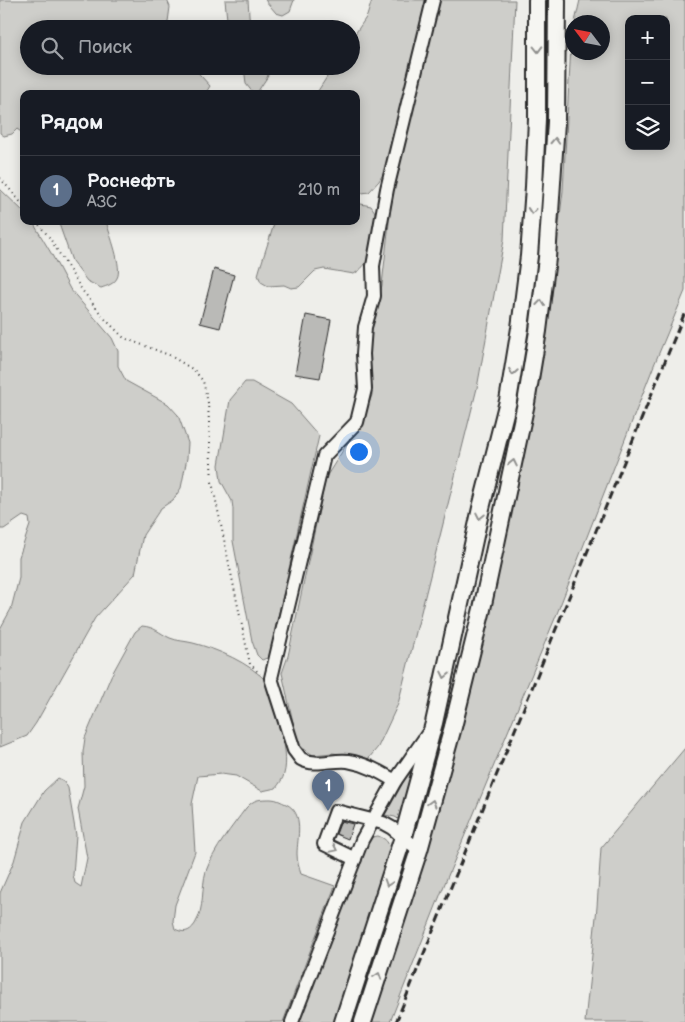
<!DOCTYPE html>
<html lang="ru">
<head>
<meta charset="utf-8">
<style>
  :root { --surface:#171b24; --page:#242831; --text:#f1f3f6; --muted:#9ea1a6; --line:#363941; --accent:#1f6fb2 }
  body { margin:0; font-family:"Balsamiq Sans",sans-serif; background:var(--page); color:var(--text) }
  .controls { position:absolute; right:15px; top:15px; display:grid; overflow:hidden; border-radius:10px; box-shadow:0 2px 12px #0003 }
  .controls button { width:45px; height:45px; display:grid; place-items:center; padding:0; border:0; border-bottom:1px solid var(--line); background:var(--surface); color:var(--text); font:25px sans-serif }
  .compass { position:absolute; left:565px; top:15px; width:45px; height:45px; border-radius:50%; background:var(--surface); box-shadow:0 2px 12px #0003; rotate:302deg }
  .you { position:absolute; left:358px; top:451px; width:18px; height:18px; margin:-12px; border:4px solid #fff; border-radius:50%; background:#1a73e8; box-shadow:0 0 0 8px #1a73e833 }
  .badge { display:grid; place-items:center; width:32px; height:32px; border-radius:50%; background:var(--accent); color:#fff; font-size:16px; font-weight:700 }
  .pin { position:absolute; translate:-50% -41px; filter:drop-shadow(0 1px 2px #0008) }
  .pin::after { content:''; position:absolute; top:26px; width:18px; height:15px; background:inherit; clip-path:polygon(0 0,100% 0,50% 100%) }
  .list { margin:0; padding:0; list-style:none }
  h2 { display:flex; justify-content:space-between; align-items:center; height:65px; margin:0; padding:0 20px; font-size:21px }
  h2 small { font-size:16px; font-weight:400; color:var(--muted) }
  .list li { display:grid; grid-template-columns:32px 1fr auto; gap:15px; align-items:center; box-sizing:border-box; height:70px; padding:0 20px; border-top:1px solid var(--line) }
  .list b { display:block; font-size:19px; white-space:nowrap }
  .list p { margin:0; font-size:16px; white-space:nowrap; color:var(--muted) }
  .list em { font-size:16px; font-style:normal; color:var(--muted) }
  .icon { flex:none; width:28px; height:28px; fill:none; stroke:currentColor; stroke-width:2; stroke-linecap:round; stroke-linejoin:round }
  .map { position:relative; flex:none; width:685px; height:1022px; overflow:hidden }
  .search { position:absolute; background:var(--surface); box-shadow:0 2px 12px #0003; left:20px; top:20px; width:340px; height:55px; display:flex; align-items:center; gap:12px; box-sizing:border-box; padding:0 18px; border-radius:28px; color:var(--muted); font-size:19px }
  .panel { position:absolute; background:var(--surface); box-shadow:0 2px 12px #0003; left:20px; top:90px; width:340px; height:135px; border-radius:10px }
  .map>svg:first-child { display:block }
</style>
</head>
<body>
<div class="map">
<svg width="685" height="1022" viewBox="0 0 685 1022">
  <rect width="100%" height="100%" fill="#eeeeea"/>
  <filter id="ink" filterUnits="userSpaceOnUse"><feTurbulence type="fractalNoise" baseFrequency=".02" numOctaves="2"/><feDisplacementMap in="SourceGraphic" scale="10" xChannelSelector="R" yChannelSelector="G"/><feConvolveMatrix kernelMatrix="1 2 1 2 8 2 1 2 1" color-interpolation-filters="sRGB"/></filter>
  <g filter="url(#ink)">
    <!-- green -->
    <g fill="#cececa" stroke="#7c7c7a" fill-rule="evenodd">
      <path d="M0 0H167L170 7 167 29H29V66H192L210 86 205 94H24V134L17 129 12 134 4 136 0 133Z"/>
      <path d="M225 0H248L250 29H228Z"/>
      <path d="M265 0H294L290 11 283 15 276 13Z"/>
      <path d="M372 0H427L391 160 379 181 369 192 362 193 356 191V94H316L334 66H351V40L367 16Z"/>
      <path d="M437 0H515L504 240 477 388 398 704 378 747 369 758 362 760 349 755 332 753 313 755 301 747 297 740 282 673 288 656 326 477 364 417 372 395 369 355 371 332 382 285 394 179Z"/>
      <path d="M580 0H685V291L654 365 556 616 445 883 390 1022H372L427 848 489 613 524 456 545 339 563 191 571 46 572 36V52H602V22H575ZM629 19H666V146H629Z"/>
      <path d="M244 66H266L268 76 256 94H254L246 84Z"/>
      <path d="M0 189 24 212V221H32L51 253 70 289 112 338 118 351V366L126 381 168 404 178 415 188 443 187 458 181 488 173 500 161 508 143 535 135 574 95 618 36 723 27 736 0 747V629L11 609 19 578V557L30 525 29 518 23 516 4 529H0Z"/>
      <path d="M356 203 371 206 375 212C373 235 376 261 354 274L324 269 315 271 299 287 291 288 284 285 268 286 261 282 258 275 260 268 275 221H356Z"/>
      <path d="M58 221H106C109 233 123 268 117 278 114 284 107 286 101 288L87 281 72 261Z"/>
      <path d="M245 382H252L291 404 319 436 269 657 262 660 257 655 252 641 233 541V509L232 501 221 481 219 465 230 400Z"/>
      <path d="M142 626C155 627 159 633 170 638 177 641 185 641 193 643 217 649 250 663 267 682 274 707 291 750 284 774 283 779 279 784 276 788L262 791 236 776 221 774 198 776 192 804 195 852 175 905 173 921 175 929C183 933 189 933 195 924 205 908 201 888 206 871 214 849 232 827 246 808 254 799 259 799 271 799 277 799 281 802 286 804 305 813 297 838 297 854 297 861 299 868 301 874L335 886 283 1022H0V893L14 861 25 822 44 791 58 778 64 781 68 788 76 835 73 875 75 883 81 887 87 858 78 809 84 786 83 752 85 738 111 676 135 632Z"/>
      <path d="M685 748V1022H585L597 907 601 848Z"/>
      <path d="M414 763 400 820 395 817 385 815Z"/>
      <path d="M378 836C386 839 389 842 390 851L335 1022H298L368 843 372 837Z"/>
    </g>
    <!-- building -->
    <g fill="#babab7" stroke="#2b2b2b">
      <path d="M214 269 234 275 220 328 200 323Z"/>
      <path d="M306 315 331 320 320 378 295 374Z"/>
      <path d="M341 821 353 824 348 839 336 834Z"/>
    </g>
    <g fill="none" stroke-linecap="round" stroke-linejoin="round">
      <defs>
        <g id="minor">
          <path d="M395 781C380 772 366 764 348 761 333 759 315 767 301 759 299 757 296 752 294 750L271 678 324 456 357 422 365 389 363 354 365 327 374 296 373 266 387 189 433 0"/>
          <path d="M355 859 324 844 336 811 383 823 392 828 419 850"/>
          <path d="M292 1022 362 840 395 781 429 732"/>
        </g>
        <g id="major">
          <path d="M343 1022 403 837 434 723 481 508 508 401 520 328 529 256 534 187 537 119V0"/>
          <path d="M363 1022 419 850 453 727 482 609 526 403 538 331 547 258 556 122 557 0"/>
        </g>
      </defs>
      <!-- minor casing -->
      <use href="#minor" stroke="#2b2b2b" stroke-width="16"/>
      <!-- major casing -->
      <use href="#major" stroke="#2b2b2b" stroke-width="20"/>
      <!-- path -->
      <g stroke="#2b2b2b" stroke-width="2" stroke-dasharray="1 4" stroke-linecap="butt">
        <path d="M0 178 24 206"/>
        <path d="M36 221 49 237 82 290 104 318 124 338 169 355 194 370 203 381 208 403 212 482 250 664 260 674"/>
      </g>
      <!-- minor -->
      <use href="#minor" stroke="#f6f6f2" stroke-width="12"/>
      <!-- major -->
      <use href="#major" stroke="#f6f6f2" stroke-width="16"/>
      <!-- rail -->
      <path stroke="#2b2b2b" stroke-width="3" stroke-dasharray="8 4" stroke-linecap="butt" d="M396 1022 685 312"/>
    </g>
    <!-- one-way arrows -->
    <defs><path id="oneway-chevron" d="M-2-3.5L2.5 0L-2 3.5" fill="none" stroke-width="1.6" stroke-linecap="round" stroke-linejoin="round" transform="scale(1.25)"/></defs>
    <g stroke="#90908e">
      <use href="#oneway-chevron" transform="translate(538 49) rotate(89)"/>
      <use href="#oneway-chevron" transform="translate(555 141) rotate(-87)"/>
      <use href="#oneway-chevron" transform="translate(532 211) rotate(95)"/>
      <use href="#oneway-chevron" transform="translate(541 303) rotate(-83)"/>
      <use href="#oneway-chevron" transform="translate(513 372) rotate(100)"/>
      <use href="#oneway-chevron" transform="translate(513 463) rotate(-78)"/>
      <use href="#oneway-chevron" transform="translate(480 516) rotate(102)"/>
      <use href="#oneway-chevron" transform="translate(445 675) rotate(102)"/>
      <use href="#oneway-chevron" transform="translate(432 803) rotate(-74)"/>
      <use href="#oneway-chevron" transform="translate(334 849) rotate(26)"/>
      <use href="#oneway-chevron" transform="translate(388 883) rotate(108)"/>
      <use href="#oneway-chevron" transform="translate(378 976) rotate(-72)"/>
    </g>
  </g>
</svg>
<div class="controls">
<button>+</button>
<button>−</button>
<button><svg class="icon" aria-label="layers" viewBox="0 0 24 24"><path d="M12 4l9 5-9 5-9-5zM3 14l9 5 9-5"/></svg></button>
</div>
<svg class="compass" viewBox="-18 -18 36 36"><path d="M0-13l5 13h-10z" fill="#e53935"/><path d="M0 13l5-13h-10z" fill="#9ea1a6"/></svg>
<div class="you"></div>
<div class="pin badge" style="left:328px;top:811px;background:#5c6f8a">1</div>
<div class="search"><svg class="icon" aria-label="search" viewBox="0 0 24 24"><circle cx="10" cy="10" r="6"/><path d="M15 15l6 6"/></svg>Поиск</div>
<section class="panel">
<h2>Рядом<small></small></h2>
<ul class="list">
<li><span class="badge" style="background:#5c6f8a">1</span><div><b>Роснефть</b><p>АЗС</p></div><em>210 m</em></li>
</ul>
</section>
</div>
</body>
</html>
